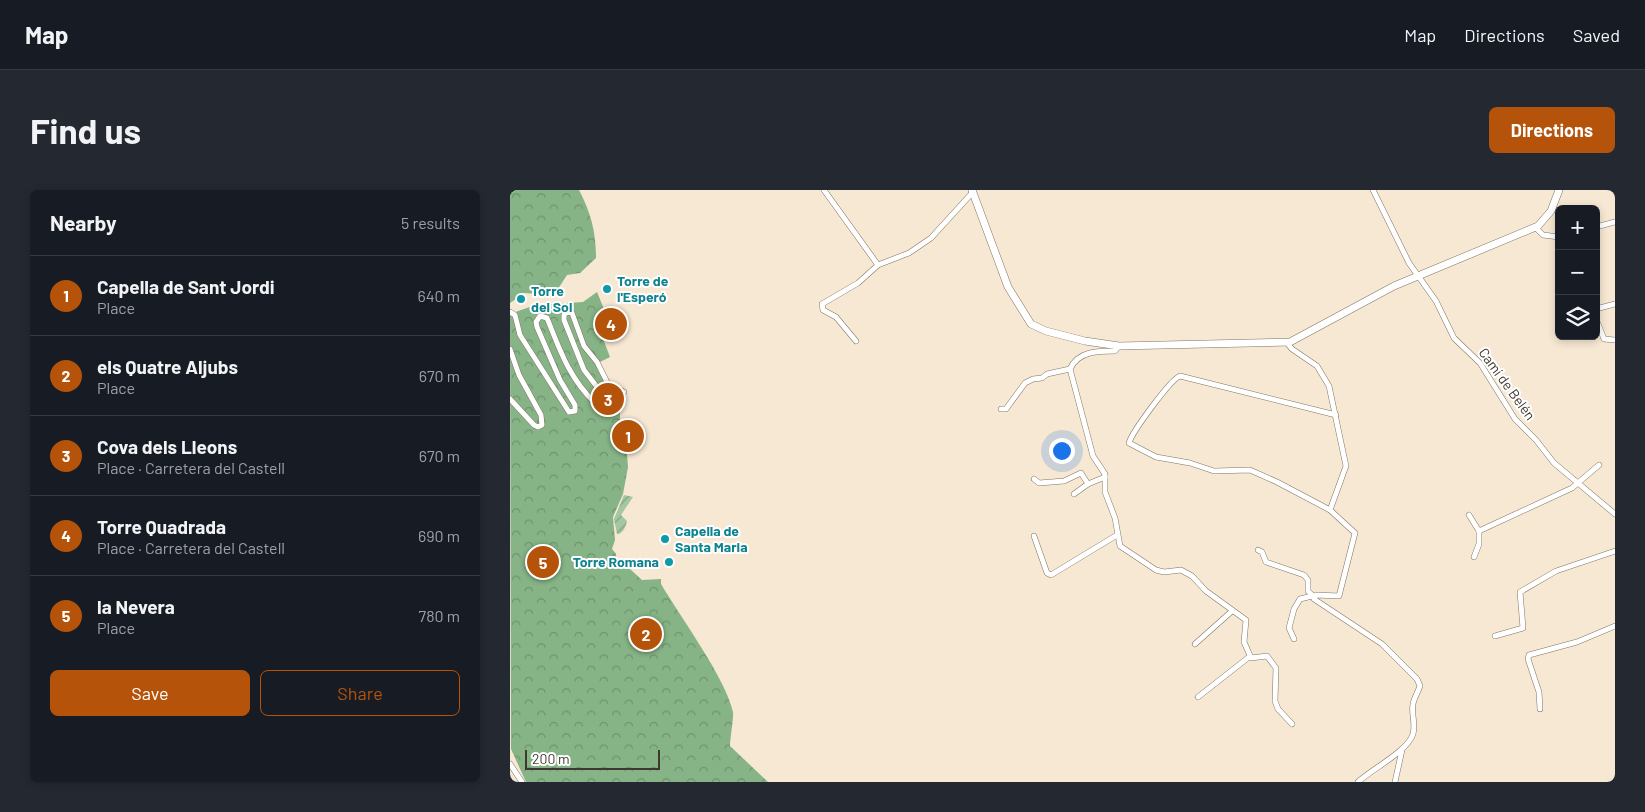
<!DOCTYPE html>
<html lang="en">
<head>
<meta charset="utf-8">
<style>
  :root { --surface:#171b24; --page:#242831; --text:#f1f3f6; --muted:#9ea1a6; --line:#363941; --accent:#b45309 }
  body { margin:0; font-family:Barlow,sans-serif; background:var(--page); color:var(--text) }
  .controls { position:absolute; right:15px; top:15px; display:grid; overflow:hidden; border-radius:8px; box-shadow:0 2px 8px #0003 }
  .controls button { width:45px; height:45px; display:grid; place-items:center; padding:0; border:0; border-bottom:1px solid var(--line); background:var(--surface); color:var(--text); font:25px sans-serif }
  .scale { position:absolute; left:15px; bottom:12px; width:135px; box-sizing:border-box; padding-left:5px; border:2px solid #3e3830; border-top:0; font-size:14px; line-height:18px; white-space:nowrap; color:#3e3830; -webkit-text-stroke:4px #fff; paint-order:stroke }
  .you { position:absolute; left:551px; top:260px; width:18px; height:18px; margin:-12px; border:4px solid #fff; border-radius:50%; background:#1a73e8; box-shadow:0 0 0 8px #1a73e833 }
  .badge { display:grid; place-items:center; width:32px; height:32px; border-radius:50%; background:var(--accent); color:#fff; font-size:16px; font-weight:700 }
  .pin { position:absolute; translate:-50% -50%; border:2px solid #fff; box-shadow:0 1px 5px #0006 }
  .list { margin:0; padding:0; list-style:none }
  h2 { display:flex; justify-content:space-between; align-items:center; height:65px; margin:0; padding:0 20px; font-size:21px }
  h2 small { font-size:16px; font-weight:400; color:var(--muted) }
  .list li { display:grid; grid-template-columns:32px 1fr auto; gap:15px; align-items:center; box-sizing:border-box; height:80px; padding:0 20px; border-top:1px solid var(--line) }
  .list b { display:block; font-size:19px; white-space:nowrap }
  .list p { margin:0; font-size:16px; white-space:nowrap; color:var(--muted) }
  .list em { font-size:16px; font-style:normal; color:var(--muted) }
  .actions { display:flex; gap:10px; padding:15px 20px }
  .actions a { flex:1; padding:11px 0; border:1px solid var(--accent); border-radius:8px; text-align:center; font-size:18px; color:var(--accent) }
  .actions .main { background:var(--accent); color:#fff }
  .icon { flex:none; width:28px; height:28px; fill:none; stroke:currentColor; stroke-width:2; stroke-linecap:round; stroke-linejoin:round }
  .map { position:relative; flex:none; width:1105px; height:592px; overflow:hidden; border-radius:8px }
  header { display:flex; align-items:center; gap:30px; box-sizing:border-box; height:70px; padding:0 25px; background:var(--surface); border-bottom:1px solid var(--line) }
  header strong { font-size:24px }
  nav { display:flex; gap:28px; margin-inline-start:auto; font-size:18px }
  .intro { display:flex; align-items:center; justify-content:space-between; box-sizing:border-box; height:120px; padding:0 30px }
  h1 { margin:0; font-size:35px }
  .button { padding:12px 22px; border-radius:8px; background:var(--accent); color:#fff; font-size:18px; font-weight:700 }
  main { display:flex; gap:30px; padding:0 30px }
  aside { flex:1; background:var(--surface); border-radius:8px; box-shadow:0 2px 8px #0003 }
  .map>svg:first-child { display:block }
</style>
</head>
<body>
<header>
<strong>Map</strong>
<nav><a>Map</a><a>Directions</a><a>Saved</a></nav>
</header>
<div class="intro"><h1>Find us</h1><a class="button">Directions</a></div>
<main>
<aside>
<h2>Nearby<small>5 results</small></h2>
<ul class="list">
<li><span class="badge">1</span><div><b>Capella de Sant Jordi</b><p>Place</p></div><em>640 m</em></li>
<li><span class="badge">2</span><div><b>els Quatre Aljubs</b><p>Place</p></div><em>670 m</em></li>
<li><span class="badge">3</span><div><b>Cova dels Lleons</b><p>Place · Carretera del Castell</p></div><em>670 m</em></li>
<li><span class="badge">4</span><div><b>Torre Quadrada</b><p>Place · Carretera del Castell</p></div><em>690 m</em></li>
<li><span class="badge">5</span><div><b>la Nevera</b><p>Place</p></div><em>780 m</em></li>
</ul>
<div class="actions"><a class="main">Save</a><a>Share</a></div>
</aside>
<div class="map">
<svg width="1105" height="592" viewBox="0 0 1105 592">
  <defs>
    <pattern id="forest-crowns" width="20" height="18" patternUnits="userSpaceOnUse" patternTransform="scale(1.25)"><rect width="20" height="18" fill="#86b486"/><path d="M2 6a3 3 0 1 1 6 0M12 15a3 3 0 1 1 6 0" fill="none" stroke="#6f936e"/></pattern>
    <pattern id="garden-furrows" width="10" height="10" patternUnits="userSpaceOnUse" patternTransform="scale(1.25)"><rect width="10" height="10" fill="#a3c6a3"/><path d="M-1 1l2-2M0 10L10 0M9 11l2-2" fill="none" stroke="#86a285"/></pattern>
  </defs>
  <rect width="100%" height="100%" fill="#f6e8d3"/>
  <!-- forest -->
  <g fill="url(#forest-crowns)">
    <path d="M0 0H69C81 23 86 42 86 68L70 83 57 85 44 105 14 103 7 105 6 109 0 113Z"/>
    <path d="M87 102 94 119 88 126 89 138 100 167 86 174 97 196 110 205V229L116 251 118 277 113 304 103 327 105 350 102 359 106 364 107 378 120 379 132 390 151 389V394C171 428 215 487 223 522 224 525 220 549 220 556L258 592H16L1 559 0 124 25 115 73 112Z"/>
  </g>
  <!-- garden -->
  <path fill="url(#garden-furrows)" d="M114 305 123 307 111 325 117 331C116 336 113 344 107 344L104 329Z"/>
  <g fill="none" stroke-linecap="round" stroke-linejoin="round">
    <defs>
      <g id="minor">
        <path d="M314 0 368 75"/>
        <path d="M863 0 899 73 926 111 944 148 970 173 1005 229 1026 250 1044 273 1105 324"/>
        <path d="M1025 37 1033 45 1049 47"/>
        <path d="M1086 37 1105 32"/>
        <path d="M1086 119 1105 114"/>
        <path d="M0 122 5 125 10 145 59 222 65 221V215L50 190 27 137 26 132 30 126 37 128C50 160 59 188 85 213H93L94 206 74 180 54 130V125L57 122 62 123 74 156 87 172 98 194 114 202"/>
        <path d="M1086 129 1094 149 1105 150"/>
        <path d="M346 151 326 127 313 120 312 114 348 93 368 75 399 63 421 48 463 2"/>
        <path d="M777 153 782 159 807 176 819 196 836 276 820 320"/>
        <path d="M609 156 605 161C588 161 568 161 560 179L583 266 595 284V302L605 328 610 356 646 380 654 382 671 380 682 386 696 401 736 430 734 452 741 468 757 466 766 478 765 511 768 519 782 534"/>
        <path d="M0 159 9 185 31 225 32 235 28 237 24 235 0 209"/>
        <path d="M491 219H496L515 193 523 189 532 188 537 184 560 179"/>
        <path d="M826 225 670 186C660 190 622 242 619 253L646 267 680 273 704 281 740 280 767 292 820 320 845 343 829 406 806 405 804 409 872 454 907 489 910 496C908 502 904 508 903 514 901 524 906 534 903 544 898 561 862 579 848 592"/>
        <path d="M524 289 529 293 554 291 571 283 578 294"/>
        <path d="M564 304 578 294 595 287"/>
        <path d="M959 325 969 341 1062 298 1089 275"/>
        <path d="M524 346 537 383 541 385 607 345"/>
        <path d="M748 360 752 362 756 372 794 385 798 390V401L804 407"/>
        <path d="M964 367 969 354V341"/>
        <path d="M985 446 1013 438 1010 402 1046 381 1105 361"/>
        <path d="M784 449 779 438 784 419 790 409 802 406"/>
        <path d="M685 454 722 421"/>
        <path d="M688 507 739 467"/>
        <path d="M1030 519 1029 502 1018 469 1019 465 1067 452 1105 436"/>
        <path d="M0 574 12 592"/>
        <path d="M885 592 892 560"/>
      </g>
      <path id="secondary" d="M462 0 498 97 521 134 536 141 575 151 609 156 780 152 884 96 1028 36 1041 21 1049 0"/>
    </defs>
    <!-- minor casing -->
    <use href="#minor" stroke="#817562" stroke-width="6"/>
    <!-- secondary casing -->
    <use href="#secondary" stroke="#817562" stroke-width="8"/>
    <!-- minor -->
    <use href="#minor" stroke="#fff" stroke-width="5"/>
    <!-- secondary -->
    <use href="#secondary" stroke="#fff" stroke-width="7"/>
  </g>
  <!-- markers -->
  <g fill="#0f9aa8" stroke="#fff" stroke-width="2">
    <circle cx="97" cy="99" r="5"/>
    <circle cx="11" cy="109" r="5"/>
    <circle cx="155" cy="349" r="5"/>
    <circle cx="159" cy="372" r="5"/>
  </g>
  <g text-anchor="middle" stroke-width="4" stroke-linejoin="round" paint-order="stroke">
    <!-- culture labels -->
    <g font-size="14" font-weight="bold" fill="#0d838f" stroke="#fff" text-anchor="start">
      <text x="107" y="96">Torre de<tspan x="107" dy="16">l'Esperó</tspan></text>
      <text x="21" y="106">Torre<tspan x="21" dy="16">del Sol</tspan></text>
      <text x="165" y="346">Capella de<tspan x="165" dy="16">Santa Maria</tspan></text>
      <text x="149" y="377" text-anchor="end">Torre Romana</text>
    </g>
    <!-- street labels -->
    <g font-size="14" fill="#3e3830" stroke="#fff">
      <text transform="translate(997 194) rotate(54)" y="5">Camí de Belén</text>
    </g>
  </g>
</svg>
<div class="controls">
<button>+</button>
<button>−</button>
<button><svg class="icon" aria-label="layers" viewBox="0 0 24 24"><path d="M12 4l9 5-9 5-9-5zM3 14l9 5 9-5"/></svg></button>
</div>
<div class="scale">200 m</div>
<div class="you"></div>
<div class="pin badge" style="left:118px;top:246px">1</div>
<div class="pin badge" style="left:136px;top:444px">2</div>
<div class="pin badge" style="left:98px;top:209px">3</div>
<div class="pin badge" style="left:101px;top:134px">4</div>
<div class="pin badge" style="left:33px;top:372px">5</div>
</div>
</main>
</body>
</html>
